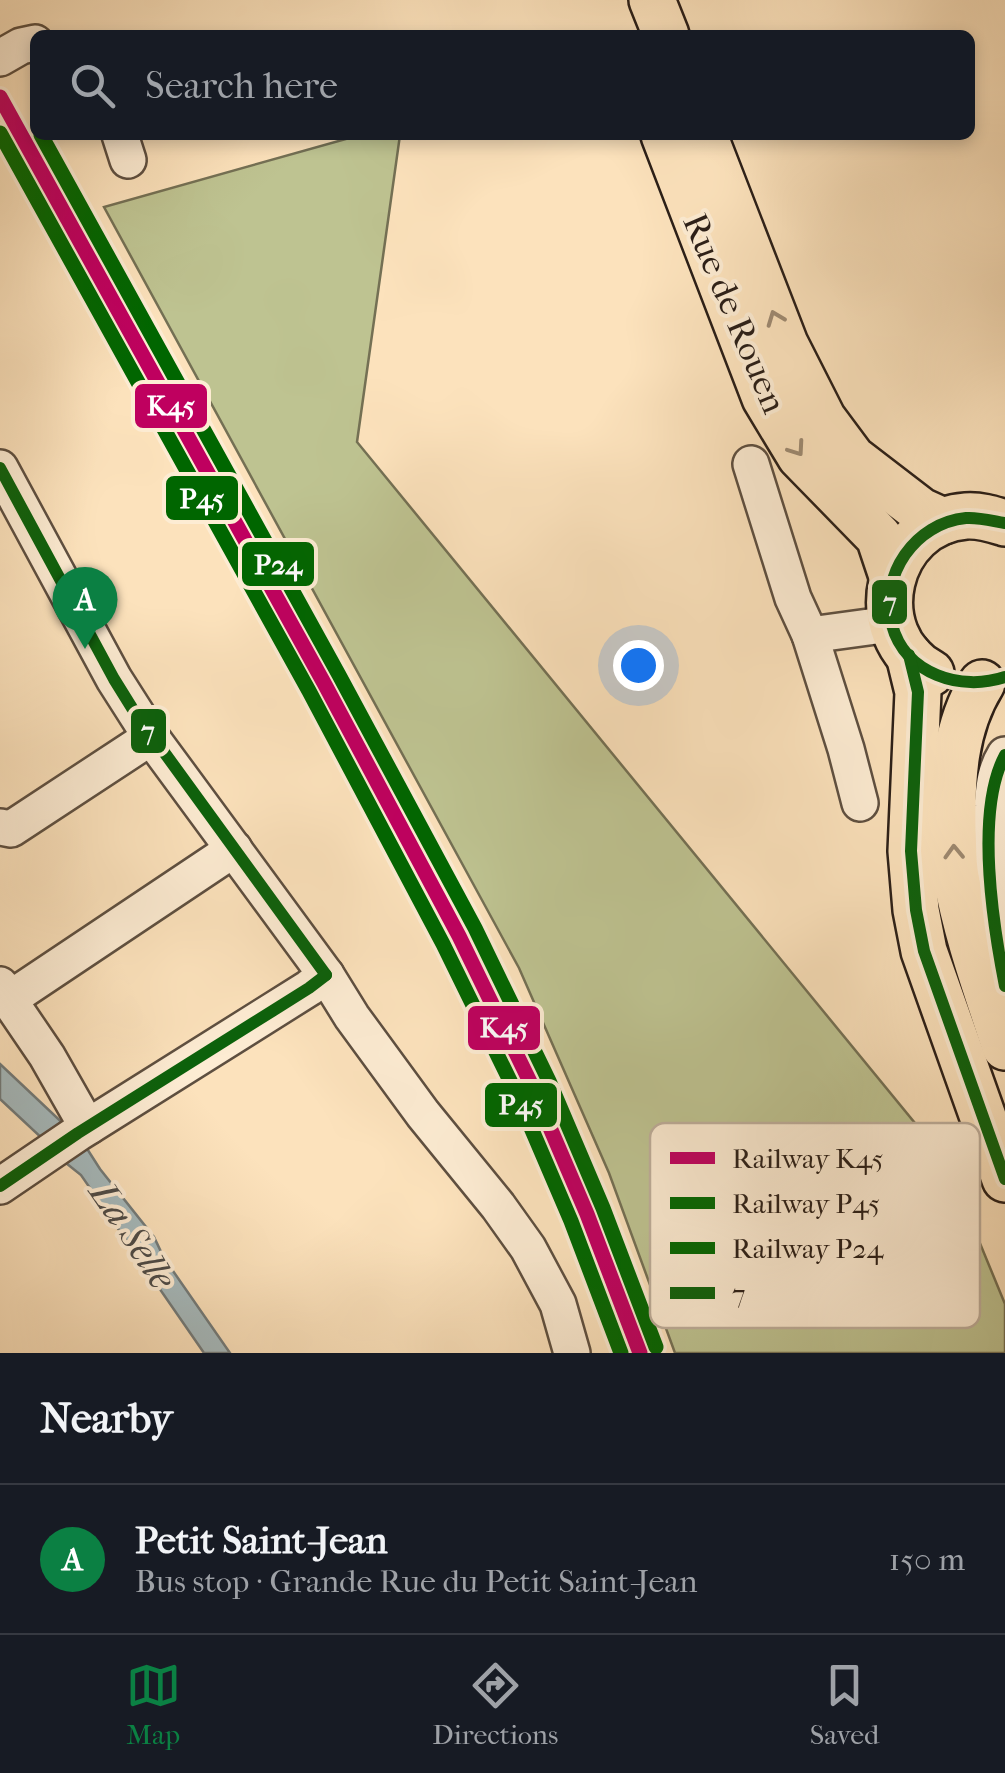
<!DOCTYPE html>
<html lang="en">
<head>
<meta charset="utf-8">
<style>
  :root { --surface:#171b24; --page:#20242c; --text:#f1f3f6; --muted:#9ea1a6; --line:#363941; --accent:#0b8043 }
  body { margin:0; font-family:"IM FELL French Canon",serif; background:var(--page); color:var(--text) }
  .you { position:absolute; left:638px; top:665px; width:35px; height:35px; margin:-25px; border:8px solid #fff; border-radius:50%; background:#1a73e8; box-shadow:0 0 0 15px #1a73e833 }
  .badge { display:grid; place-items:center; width:65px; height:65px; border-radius:50%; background:var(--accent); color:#fff; font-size:32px; font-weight:700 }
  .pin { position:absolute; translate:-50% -82px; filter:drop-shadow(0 2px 5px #0008) }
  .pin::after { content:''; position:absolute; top:52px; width:35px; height:30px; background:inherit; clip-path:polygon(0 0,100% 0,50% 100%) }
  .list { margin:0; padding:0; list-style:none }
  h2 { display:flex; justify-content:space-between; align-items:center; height:130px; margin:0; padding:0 40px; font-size:42px }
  h2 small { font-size:32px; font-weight:400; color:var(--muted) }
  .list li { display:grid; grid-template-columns:65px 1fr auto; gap:30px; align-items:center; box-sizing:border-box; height:150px; padding:0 40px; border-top:2px solid var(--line) }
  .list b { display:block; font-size:38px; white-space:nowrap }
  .list p { margin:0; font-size:32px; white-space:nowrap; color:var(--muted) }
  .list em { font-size:32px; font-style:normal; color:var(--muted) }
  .icon { flex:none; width:55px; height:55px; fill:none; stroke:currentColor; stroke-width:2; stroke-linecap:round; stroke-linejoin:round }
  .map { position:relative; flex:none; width:1005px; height:1353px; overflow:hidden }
  .search { position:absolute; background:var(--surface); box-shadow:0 5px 15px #0003; left:30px; right:30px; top:30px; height:110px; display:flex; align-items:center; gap:25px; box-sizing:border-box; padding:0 35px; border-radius:15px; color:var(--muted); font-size:38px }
  .sheet { height:280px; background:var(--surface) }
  nav { display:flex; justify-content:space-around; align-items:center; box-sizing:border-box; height:140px; border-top:2px solid var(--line); background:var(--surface); font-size:28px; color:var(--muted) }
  nav a { display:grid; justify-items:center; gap:5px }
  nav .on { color:var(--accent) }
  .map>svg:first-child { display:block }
</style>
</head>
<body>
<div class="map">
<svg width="1005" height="1353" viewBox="0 0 1005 1353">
  <rect width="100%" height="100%" fill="#fce2bc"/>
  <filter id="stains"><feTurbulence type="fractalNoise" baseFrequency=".002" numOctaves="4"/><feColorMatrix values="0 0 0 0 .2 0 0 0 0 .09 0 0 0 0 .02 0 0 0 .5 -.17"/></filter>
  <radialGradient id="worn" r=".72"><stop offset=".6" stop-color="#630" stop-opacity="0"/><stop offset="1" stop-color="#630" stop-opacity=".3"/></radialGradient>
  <!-- green -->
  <path fill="#bec391" stroke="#747054" stroke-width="2.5" d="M360 135H400L357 442 946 1161 1005 1304V1353H675L609 1173 519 968 104 207Z"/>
  <!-- water -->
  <g fill="#a6babd" stroke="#747c7b" stroke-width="2.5">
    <path d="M0 1064 70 1130 47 1143 0 1099Z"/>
    <path d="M84 1144 100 1169 154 1237 164 1258 230 1353H204L81 1175 61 1159Z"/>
  </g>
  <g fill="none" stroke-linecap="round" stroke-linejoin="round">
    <defs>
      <g id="minor">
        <path d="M0 58 21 46 35 43"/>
        <path d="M120 135 128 160"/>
        <path d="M751 464 793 598 810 635 846 749 860 803"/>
        <path d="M0 468 114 679 151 737 326 975 352 1017 423 1114 498 1206 528 1248 558 1304 572 1353"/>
        <path d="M810 635 876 626 891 622"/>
        <path d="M1005 755C994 773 994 788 992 807 984 867 993 927 1005 986"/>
        <path d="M0 827 11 829 151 737"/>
        <path d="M0 985 11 998V1003L47 1056 80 1114 89 1126"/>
        <path d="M11 998 234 849"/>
        <path d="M0 1186 78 1133 309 988 326 975"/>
      </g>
      <g id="major">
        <path d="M652 0 666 35"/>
        <path d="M664 135 765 398 800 456 879 537 892 576"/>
        <path d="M704 135 785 344 823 419 852 458 921 511 943 521"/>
        <path d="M909 655 918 692 911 851 916 910 924 951 1005 1179"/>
        <path d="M931 673C860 634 886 522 966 516 980 515 992 519 1005 523"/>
        <path d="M982 683C954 728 952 780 953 831 954 846 953 862 956 877 966 935 987 991 1005 1047"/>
      </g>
    </defs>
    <!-- minor casing -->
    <use href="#minor" stroke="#5e4f40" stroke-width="40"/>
    <!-- major casing -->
    <use href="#major" stroke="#2a1e17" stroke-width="50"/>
    <!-- minor -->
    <use href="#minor" stroke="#fdecd3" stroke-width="35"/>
    <!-- major -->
    <use href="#major" stroke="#fce2bc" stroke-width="45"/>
    <defs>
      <g id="bus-1">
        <path d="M0 468 114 679 132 708 326 975"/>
        <path d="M1005 523C993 521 978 517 966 518 915 523 879 575 892 625 905 674 961 692 1005 677"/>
        <path d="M909 655 918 692 911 851 916 910 924 951 1005 1179"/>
        <path d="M1005 755C975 811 993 925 1005 986"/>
        <path d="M0 1186 78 1133 309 988 326 975"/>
      </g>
    </defs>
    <!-- bus-1 casing -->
    <use href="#bus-1" stroke="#fdecd3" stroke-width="20"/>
    <!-- bus-1 -->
    <use href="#bus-1" stroke="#0b610b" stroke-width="12"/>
    <defs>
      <path id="rail-1" d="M0 97 324 683 459 936 533 1088 587 1214 640 1353"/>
      <path id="rail-2" d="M0 133 309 691 443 944 517 1095 571 1221 621 1353"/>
      <path id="rail-3" d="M41 135 339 675 475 928 549 1081 603 1208 656 1347"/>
    </defs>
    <!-- rail-1 casing -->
    <use href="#rail-1" stroke="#fdecd3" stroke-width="22"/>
    <!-- rail-2 casing -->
    <use href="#rail-2" stroke="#fdecd3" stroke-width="22"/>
    <!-- rail-3 casing -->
    <use href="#rail-3" stroke="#fdecd3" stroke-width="22"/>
    <!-- rail-1 -->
    <use href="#rail-1" stroke="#bf005f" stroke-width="15"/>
    <!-- rail-2 -->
    <use href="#rail-2" stroke="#060" stroke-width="15"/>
    <!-- rail-3 -->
    <use href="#rail-3" stroke="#060" stroke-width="15"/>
  </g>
  <!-- one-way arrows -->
  <defs><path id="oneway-chevron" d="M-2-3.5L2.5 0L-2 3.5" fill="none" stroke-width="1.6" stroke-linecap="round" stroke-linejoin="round" transform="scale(2.5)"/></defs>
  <g stroke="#9e8a72">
    <use href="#oneway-chevron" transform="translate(775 318) rotate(-111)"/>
    <use href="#oneway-chevron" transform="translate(797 449) rotate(55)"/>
    <use href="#oneway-chevron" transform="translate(954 852) rotate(-92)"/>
  </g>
  <g text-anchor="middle" stroke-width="8" stroke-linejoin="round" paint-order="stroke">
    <!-- street labels -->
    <g font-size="35" fill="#2a1e17" stroke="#fdecd3">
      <text transform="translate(735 313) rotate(67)" y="12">Rue de Rouen</text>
    </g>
    <!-- water labels -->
    <g font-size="38" font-style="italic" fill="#4f4d49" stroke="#fdecd3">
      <text transform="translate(133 1235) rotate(56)" y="13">La Selle</text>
    </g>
  </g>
  <!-- legend -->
  <rect x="650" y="1123" width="330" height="205" rx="15" fill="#fdecd3" stroke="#beae9b" stroke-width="2.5"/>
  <rect x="670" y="1152" width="45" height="12" fill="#bf005f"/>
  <rect x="670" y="1197" width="45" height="12" fill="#060"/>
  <rect x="670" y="1242" width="45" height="12" fill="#060"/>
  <rect x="670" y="1287" width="45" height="12" fill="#0b610b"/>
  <g font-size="28" fill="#2a1e17">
    <text x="732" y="1168">Railway K45</text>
    <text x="732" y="1213">Railway P45</text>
    <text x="732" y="1258">Railway P24</text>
    <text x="732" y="1303">7</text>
  </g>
  <g stroke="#fdecd3" stroke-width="4">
    <rect x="133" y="382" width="76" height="48" rx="10" fill="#bf005f"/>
    <rect x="164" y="474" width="76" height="48" rx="10" fill="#060"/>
    <rect x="240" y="540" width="76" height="48" rx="10" fill="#060"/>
    <rect x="870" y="578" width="39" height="48" rx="10" fill="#0b610b"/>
    <rect x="129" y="707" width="39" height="48" rx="10" fill="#0b610b"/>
    <rect x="466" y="1004" width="76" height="48" rx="10" fill="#bf005f"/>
    <rect x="483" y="1081" width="76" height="48" rx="10" fill="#060"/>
  </g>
  <g font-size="28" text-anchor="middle" font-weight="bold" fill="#fff">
    <text x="171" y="415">K45</text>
    <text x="202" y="508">P45</text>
    <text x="278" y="574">P24</text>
    <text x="890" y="611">7</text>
    <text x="148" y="740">7</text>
    <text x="504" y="1037">K45</text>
    <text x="521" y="1114">P45</text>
  </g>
  <rect width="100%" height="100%" filter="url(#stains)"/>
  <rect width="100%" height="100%" fill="url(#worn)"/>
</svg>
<div class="you"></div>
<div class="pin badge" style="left:85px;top:649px">A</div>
<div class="search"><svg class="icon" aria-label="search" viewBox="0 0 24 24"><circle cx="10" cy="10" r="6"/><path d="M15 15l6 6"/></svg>Search here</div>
</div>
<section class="sheet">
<h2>Nearby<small></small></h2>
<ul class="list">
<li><span class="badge">A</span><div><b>Petit Saint-Jean</b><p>Bus stop · Grande Rue du Petit Saint-Jean</p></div><em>150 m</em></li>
</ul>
</section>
<nav>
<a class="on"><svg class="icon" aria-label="map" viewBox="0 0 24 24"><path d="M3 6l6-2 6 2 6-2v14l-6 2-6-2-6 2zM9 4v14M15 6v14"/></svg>Map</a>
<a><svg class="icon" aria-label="directions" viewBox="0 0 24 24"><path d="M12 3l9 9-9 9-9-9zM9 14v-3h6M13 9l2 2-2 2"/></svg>Directions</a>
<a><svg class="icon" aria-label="saved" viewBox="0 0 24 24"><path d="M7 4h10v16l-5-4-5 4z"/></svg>Saved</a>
</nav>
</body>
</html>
